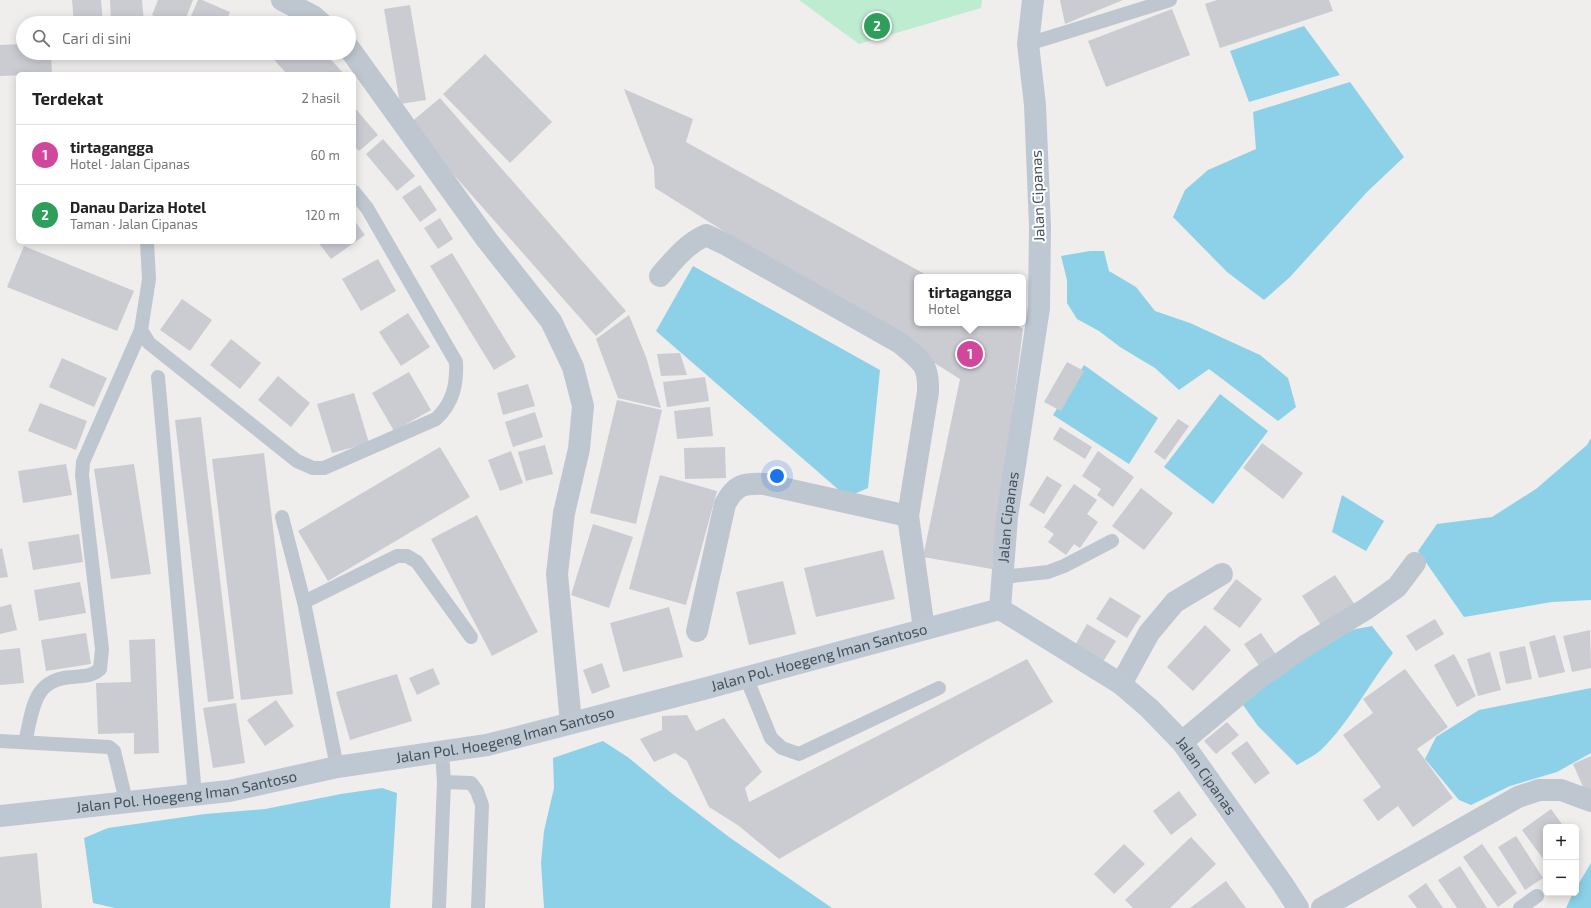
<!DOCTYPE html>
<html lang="id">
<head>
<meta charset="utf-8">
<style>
  :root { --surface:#fff; --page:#f6f6f6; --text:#222; --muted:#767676; --line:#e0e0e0; --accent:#1a73e8 }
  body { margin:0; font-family:"Exo 2",sans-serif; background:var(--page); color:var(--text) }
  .controls { position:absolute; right:12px; bottom:12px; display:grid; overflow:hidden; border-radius:6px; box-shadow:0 2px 10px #0003 }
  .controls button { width:36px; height:36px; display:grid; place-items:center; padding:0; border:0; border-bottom:1px solid var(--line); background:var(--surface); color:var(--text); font:20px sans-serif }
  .you { position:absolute; left:777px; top:476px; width:14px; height:14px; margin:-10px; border:3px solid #fff; border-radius:50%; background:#1a73e8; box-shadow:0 0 0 6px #1a73e833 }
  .badge { display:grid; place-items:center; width:26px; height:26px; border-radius:50%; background:var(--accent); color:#fff; font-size:13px; font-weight:700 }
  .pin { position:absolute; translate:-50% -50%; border:2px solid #fff; box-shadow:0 1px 4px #0006 }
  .popup { position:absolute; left:914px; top:274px; width:112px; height:52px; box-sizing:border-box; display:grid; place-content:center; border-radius:6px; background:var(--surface); filter:drop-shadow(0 1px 3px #0005); font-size:13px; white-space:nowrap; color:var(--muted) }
  .popup b { font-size:15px; color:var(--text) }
  .popup::after { content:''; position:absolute; left:50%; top:100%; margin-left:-8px; border:8px solid transparent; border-top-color:var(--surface) }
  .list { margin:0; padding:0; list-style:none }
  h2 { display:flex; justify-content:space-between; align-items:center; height:52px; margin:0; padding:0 16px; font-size:17px }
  h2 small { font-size:13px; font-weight:400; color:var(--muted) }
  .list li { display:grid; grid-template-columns:26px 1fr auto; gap:12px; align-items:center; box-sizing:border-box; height:60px; padding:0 16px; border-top:1px solid var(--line) }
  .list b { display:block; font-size:15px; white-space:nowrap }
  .list p { margin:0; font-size:13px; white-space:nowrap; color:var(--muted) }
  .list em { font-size:13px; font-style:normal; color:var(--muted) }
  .icon { flex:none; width:22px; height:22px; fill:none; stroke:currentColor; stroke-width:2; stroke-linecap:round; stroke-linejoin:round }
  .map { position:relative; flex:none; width:1591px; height:908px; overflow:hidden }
  .search { position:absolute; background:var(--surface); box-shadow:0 2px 10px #0003; left:16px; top:16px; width:340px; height:44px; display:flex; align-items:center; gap:10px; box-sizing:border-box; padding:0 14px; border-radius:22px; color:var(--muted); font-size:15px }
  .panel { position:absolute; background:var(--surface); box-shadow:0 2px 10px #0003; left:16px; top:72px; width:340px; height:172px; border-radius:6px }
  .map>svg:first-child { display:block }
</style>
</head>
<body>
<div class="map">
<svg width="1591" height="908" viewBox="0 0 1591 908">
  <rect width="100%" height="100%" fill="#f0eded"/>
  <!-- green -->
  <path fill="#bdecd0" d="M799 0H982L981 8 859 44Z"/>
  <!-- water -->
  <g fill="#8cd1e7">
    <path d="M1304 26 1340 75 1249 102 1230 51Z"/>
    <path d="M1350 82 1404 157 1367 192 1290 277 1264 300 1227 272 1173 217 1185 190 1208 170 1256 149 1253 112Z"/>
    <path d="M1090 251H1104L1109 271 1136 287 1155 311 1190 323 1260 355 1288 378 1296 407 1278 421 1209 369 1179 390 1155 368 1120 347 1099 331 1077 319 1067 303V280L1061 256Z"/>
    <path d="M693 266 880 370 868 488 847 497 656 331Z"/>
    <path d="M1084 365 1158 418 1129 464 1053 415Z"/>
    <path d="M1220 394 1268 431 1213 504 1164 467Z"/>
    <path d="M1591 438V600L1552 602 1464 617 1418 551 1437 524 1492 517 1536 489 1587 445Z"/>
    <path d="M1342 495 1384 521 1366 551 1332 532Z"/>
    <path d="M1372 626 1393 653C1369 684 1349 723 1321 750 1314 756 1305 760 1297 765L1258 726 1243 705 1257 689 1340 632Z"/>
    <path d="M1591 688V753L1557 772 1510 786 1471 805 1459 800 1425 759 1436 737 1479 710Z"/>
    <path d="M603 741 629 758 670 792 729 837 832 908H544L541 863 544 831 554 788 553 758Z"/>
    <path d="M382 788 397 793 390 908H115L93 903 84 838 108 828 205 814 265 809 341 794Z"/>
    <path d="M1591 863V908H1566L1573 893H1576V888Z"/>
  </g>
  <!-- building -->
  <g fill="#caccd2">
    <path d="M72 0H101L103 23H74Z"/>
    <path d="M110 0H142L144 22 111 23Z"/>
    <path d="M158 0H193L184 23H170L152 15Z"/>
    <path d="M198 0H202L230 12 225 23H188Z"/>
    <path d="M1060 0H1123L1065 24Z"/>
    <path d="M1217 0H1329L1333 11 1220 48 1205 4Z"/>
    <path d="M410 5 426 100 400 104 384 9Z"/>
    <path d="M1172 9 1190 55 1106 87 1088 41Z"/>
    <path d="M23 44V53H51L52 74 0 76V45Z"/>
    <path d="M268 53H325L344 74H287Z"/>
    <path d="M485 54 552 122 510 163 443 94Z"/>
    <path d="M624 89 693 119 686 142 930 277H917V323H1013L1023 329 992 569 923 557 960 379 655 188 654 167Z"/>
    <path d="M440 98 626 311 596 336 409 124Z"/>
    <path d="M354 107 378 135 359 151 354 146Z"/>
    <path d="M383 139 415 176 397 191 366 154Z"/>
    <path d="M420 185 437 210 420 222 402 197Z"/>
    <path d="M440 218 453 239 438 249 424 228Z"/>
    <path d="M354 220 365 235 331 259 318 242H354Z"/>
    <path d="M24 246 134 291 117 331 7 287Z"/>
    <path d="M452 253 516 357 494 370 430 266Z"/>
    <path d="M378 259 396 291 361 311 342 279Z"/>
    <path d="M182 299 212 320 190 351 160 330Z"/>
    <path d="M408 313 430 347 401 366 379 332Z"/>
    <path d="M629 315 646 357 661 408 618 398 596 339Z"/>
    <path d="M231 339 261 363 240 389 210 365Z"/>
    <path d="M680 353 687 375 661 376 657 354Z"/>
    <path d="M62 358 107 378 94 407 49 387Z"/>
    <path d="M1067 362 1084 371 1061 411 1044 402Z"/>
    <path d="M409 372 431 410 394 431 372 393Z"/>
    <path d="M278 376 310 403 291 427 258 400Z"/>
    <path d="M705 377 709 401 667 407 663 382Z"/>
    <path d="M528 384 535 406 503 415 497 393Z"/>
    <path d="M354 393 369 443 332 453 317 404Z"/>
    <path d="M617 400 662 410 636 524 590 513Z"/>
    <path d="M40 403 87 421 76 450 28 431Z"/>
    <path d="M710 407 713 436 677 439 674 411Z"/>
    <path d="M535 412 543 437 513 447 505 422Z"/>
    <path d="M201 417 234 699 208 702 175 420Z"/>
    <path d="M1178 419 1189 426 1165 460 1154 452Z"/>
    <path d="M1060 427 1092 447 1085 459 1053 439Z"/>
    <path d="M1262 443 1303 473 1283 499 1243 468Z"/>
    <path d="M545 445 553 474 526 481 518 452Z"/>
    <path d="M440 447 470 497 328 581 298 531Z"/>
    <path d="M725 447 726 478 685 479 684 448Z"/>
    <path d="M511 451 523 483 500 491 488 460Z"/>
    <path d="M1098 451 1134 477 1113 507 1097 495 1101 489 1082 476Z"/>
    <path d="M264 453 293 694 241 700 212 459Z"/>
    <path d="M66 464 72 495 23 503 18 471Z"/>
    <path d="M134 464 151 574 111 579 94 469Z"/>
    <path d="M660 475 717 491 686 605 629 589Z"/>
    <path d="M1047 476 1062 485 1044 514 1029 505Z"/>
    <path d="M1074 484 1097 500 1087 514 1098 522 1080 548 1074 544 1066 555 1048 542 1054 534 1044 527Z"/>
    <path d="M1141 488 1173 513 1144 550 1112 526Z"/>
    <path d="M477 515 538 632 492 656 431 539Z"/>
    <path d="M593 524 633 537 609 608 571 595Z"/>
    <path d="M79 534 83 562 33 570 28 542Z"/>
    <path d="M2 548 8 577 0 578V549Z"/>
    <path d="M883 550 895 599 816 617 804 568Z"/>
    <path d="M1335 575 1355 605 1322 627 1302 596Z"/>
    <path d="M1236 579 1262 599 1240 628 1213 609Z"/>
    <path d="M783 581 796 634 749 645 736 592Z"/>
    <path d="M80 582 86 613 39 621 34 590Z"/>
    <path d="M1110 597 1141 616 1127 638 1096 619Z"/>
    <path d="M11 604 17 630 0 634V607Z"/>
    <path d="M669 607 683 657 623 672 610 623Z"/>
    <path d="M1435 619 1444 634 1416 651 1406 636Z"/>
    <path d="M1087 624 1116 641 1101 665 1073 649Z"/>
    <path d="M1205 625 1231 650 1193 691 1167 667Z"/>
    <path d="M1590 630 1591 668 1572 672 1563 636Z"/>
    <path d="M86 633 91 664 46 671 41 640Z"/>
    <path d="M1261 633 1279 659 1262 670 1244 644Z"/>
    <path d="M1555 635 1565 672 1539 678 1529 642Z"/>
    <path d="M155 639 159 753 134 754V733L98 734 96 683 131 682 129 640Z"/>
    <path d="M1525 646 1532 679 1506 684 1499 652Z"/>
    <path d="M20 648 24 683 0 685V650Z"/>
    <path d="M1490 652 1501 690 1478 696 1467 659Z"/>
    <path d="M1454 654 1476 696 1457 707 1434 665Z"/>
    <path d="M1027 659 1053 702 779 859 739 826 709 807 687 761 675 753 654 762 640 739 662 730V716L687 715 696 731 724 718 762 772 745 788 749 802Z"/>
    <path d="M602 663 610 687 592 694 583 670Z"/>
    <path d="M433 668 440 684 417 695 409 678Z"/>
    <path d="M1405 669 1448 727 1417 749 1453 798 1413 827 1398 806 1378 821 1363 800 1381 787 1343 735 1373 713 1363 699Z"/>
    <path d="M397 674 412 721 350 740 336 692Z"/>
    <path d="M276 700 294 726 265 746 247 720Z"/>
    <path d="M236 703 245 763 213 768 203 708Z"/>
    <path d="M1227 722 1239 735 1216 754 1204 741Z"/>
    <path d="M1247 741 1270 773 1255 784 1231 753Z"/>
    <path d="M1591 756V797L1588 798 1573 764Z"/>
    <path d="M1179 791 1197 815 1171 835 1153 811Z"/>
    <path d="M1551 809 1564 827H1546V863L1522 830Z"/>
    <path d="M1516 836 1543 878 1525 890 1498 847Z"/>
    <path d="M1191 837 1216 864 1170 908H1133L1125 900Z"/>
    <path d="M1124 844 1145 864 1114 894 1094 874Z"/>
    <path d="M1482 844 1517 893 1498 907 1463 857Z"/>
    <path d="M37 853 42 908H0V857Z"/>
    <path d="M1460 866 1487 908H1457L1438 880Z"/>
    <path d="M1226 881 1246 908H1190Z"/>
    <path d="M1426 883 1443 908H1417L1408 896Z"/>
  </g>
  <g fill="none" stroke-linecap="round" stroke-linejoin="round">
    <!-- lane -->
    <g stroke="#bec7cf" stroke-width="14">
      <path d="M1028 44 1170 0"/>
      <path d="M147 242 149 279 141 330 149 343 297 461 313 468H324L436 419C453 403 457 385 456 362L367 208 354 192"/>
      <path d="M158 377 195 795"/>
      <path d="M282 517 304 602 337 767"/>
      <path d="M1003 577 1048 572 1064 566 1112 541"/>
      <path d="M304 602 397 556H407L417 562 471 637"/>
      <path d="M746 677 771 738 782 748 799 754 939 688"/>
      <path d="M0 741 109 747 114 751 126 801"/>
      <path d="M25 742C33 711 32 679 72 677 83 676 91 677 100 669L102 649 82 475 83 462 141 330"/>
      <path d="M444 782 471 783 477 791 482 805 478 908"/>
      <path d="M439 908 444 782 442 752"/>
      <path d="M1520 908 1537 896"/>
    </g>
    <!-- street -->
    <g stroke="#bec7cf" stroke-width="22">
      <path d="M282 0 313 16 321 23"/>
      <path d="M349 48 487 240 551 321 573 367 583 406 579 449 564 513 557 574 571 723"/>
      <path d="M660 276C674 260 686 244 706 235L725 244 900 343C921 361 929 363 928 392L908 516 924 629"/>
      <path d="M697 631 725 504C735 485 743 483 764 484L908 516"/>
      <path d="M1121 684 1149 633 1175 602 1222 574"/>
      <path d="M1182 742 1256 680 1305 646 1366 609 1397 587 1415 563"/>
      <path d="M1322 908 1518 797 1539 790H1561L1591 801"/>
    </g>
    <!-- secondary -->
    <g stroke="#bec8d3" stroke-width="22">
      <path id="s1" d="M1000 609 1007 517 1039 308 1040 226 1035 105 1028 44 1033 0"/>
      <path id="s2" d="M1000 609 1121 684 1149 708 1182 742 1282 883 1298 908"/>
      <path id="s3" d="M0 816 229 791 337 767 487 745 707 688 1000 609"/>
    </g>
  </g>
  <g text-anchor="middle" stroke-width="4" stroke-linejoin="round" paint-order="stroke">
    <!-- street labels -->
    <g font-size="15" fill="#465059" stroke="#fff">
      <text transform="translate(1038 196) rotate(-92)" y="5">Jalan Cipanas</text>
      <text dy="5" stroke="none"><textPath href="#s1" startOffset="92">Jalan Cipanas</textPath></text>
      <text dy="5" stroke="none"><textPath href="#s3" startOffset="836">Jalan Pol. Hoegeng Iman Santoso</textPath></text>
      <text dy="5" stroke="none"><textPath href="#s3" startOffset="512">Jalan Pol. Hoegeng Iman Santoso</textPath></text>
      <text dy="5" stroke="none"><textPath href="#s2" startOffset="268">Jalan Cipanas</textPath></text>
      <text dy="5" stroke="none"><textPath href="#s3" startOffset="188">Jalan Pol. Hoegeng Iman Santoso</textPath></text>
    </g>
  </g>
</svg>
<div class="controls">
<button>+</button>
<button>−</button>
</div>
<div class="you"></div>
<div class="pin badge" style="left:970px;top:354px;background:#d1479c">1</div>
<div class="popup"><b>tirtagangga</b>Hotel</div>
<div class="pin badge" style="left:877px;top:26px;background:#2e9e5b">2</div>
<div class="search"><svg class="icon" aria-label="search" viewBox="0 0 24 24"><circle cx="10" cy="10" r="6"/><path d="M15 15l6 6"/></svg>Cari di sini</div>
<section class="panel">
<h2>Terdekat<small>2 hasil</small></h2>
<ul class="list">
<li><span class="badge" style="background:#d1479c">1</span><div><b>tirtagangga</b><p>Hotel · Jalan Cipanas</p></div><em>60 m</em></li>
<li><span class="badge" style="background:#2e9e5b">2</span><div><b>Danau Dariza Hotel</b><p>Taman · Jalan Cipanas</p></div><em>120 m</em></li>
</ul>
</section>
</div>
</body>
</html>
